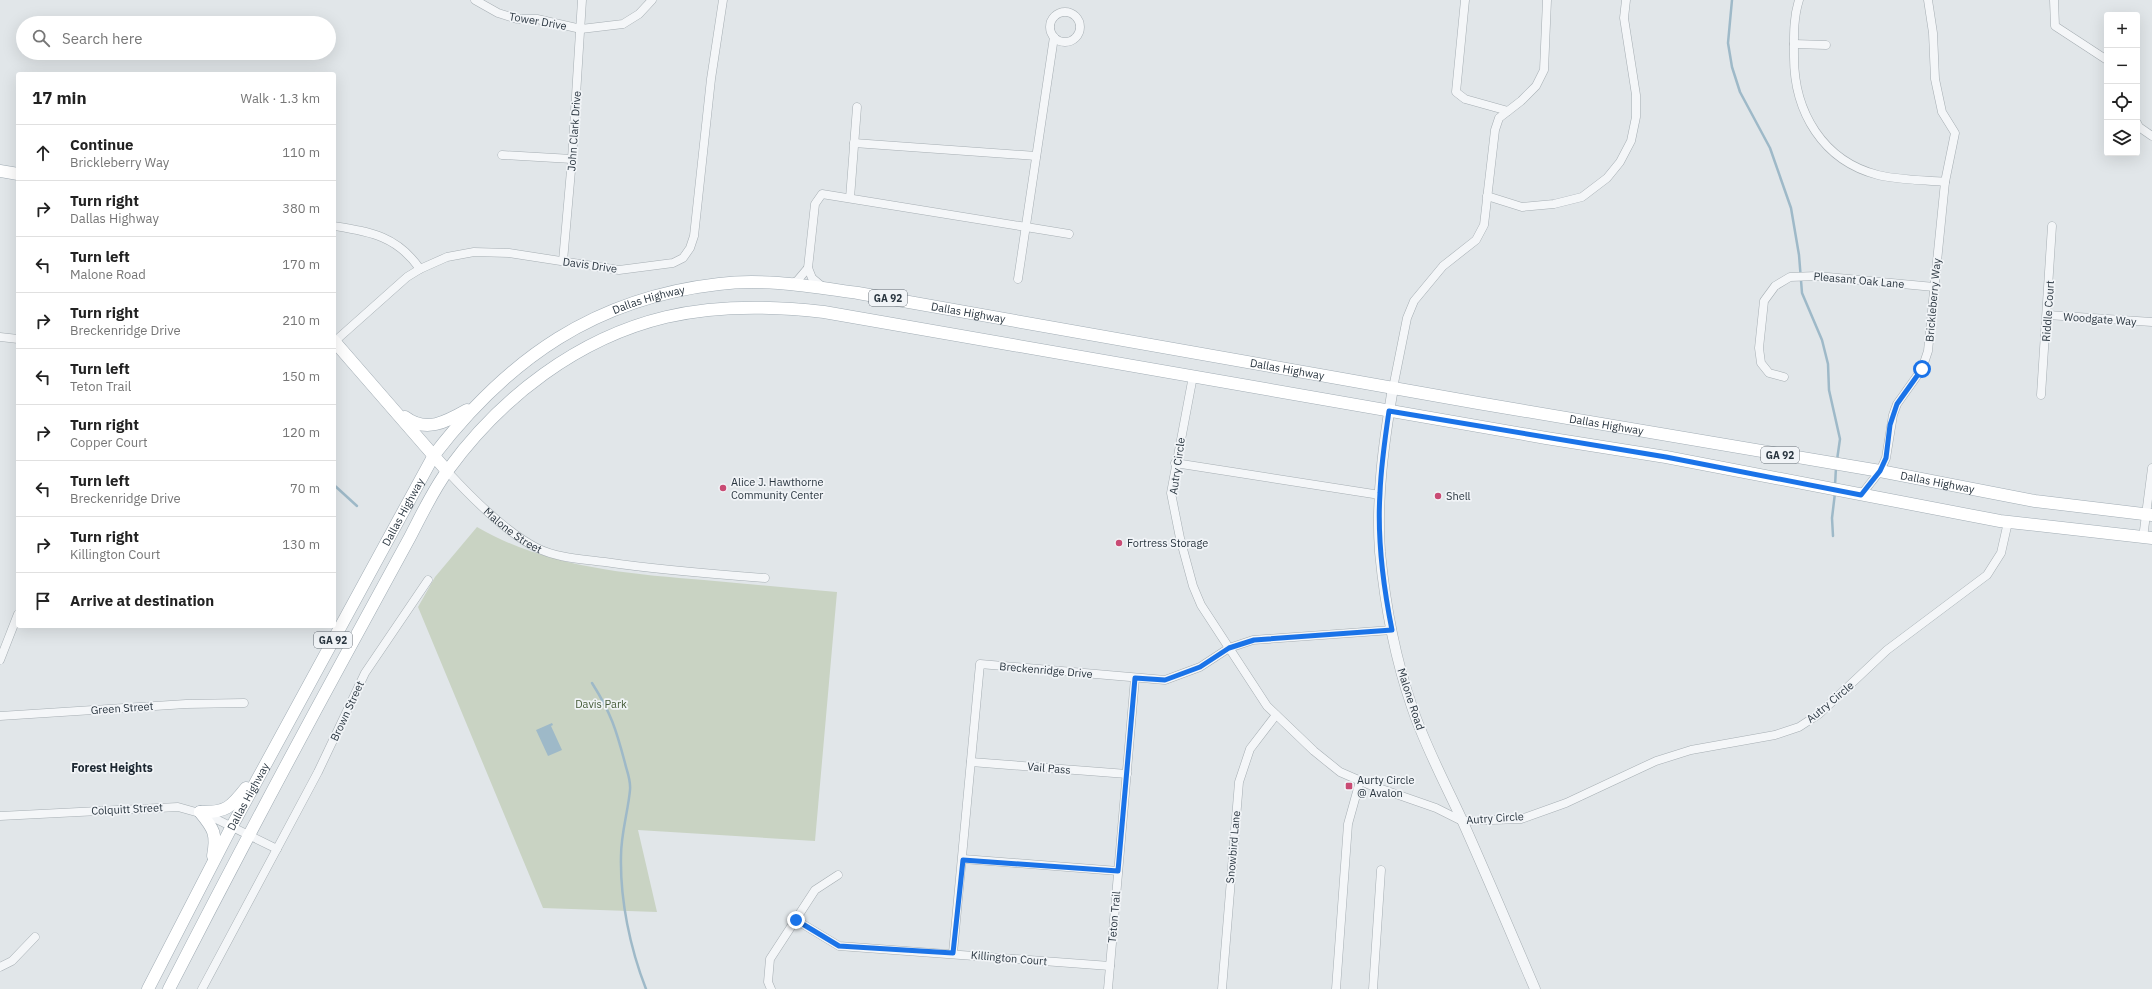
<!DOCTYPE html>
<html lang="en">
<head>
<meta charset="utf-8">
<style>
  :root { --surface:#fff; --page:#f2f2f2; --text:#222; --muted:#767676; --line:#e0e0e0 }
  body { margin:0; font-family:"IBM Plex Sans",sans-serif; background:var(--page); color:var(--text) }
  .controls { position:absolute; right:12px; top:12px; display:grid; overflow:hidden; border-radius:4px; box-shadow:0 4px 16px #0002 }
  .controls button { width:36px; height:36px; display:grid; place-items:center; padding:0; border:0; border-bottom:1px solid var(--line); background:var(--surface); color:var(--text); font:20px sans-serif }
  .stop { position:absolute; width:12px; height:12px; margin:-9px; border:3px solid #1a73e8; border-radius:50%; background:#fff }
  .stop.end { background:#1a73e8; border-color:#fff; box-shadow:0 1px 4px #0008 }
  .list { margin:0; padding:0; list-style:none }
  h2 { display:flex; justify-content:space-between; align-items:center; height:52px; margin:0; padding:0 16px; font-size:17px }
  h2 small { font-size:13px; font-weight:400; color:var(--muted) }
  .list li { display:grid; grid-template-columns:26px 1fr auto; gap:12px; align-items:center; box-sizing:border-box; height:56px; padding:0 16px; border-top:1px solid var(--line) }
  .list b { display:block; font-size:15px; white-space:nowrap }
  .list p { margin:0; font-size:13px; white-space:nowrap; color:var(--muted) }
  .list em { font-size:13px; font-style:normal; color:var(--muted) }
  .icon { flex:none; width:22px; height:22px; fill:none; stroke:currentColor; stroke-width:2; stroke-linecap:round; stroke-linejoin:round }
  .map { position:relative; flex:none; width:2152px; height:989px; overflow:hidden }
  .search { position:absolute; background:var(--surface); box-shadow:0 4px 16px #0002; left:16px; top:16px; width:320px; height:44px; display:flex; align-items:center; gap:10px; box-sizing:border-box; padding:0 14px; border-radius:22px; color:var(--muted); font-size:15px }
  .panel { position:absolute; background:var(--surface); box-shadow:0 4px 16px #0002; left:16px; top:72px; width:320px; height:556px; border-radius:4px }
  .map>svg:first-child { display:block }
</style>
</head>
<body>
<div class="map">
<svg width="2152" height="989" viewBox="0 0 2152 989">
  <rect width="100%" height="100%" fill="#e1e6e9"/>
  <!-- green -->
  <path fill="#c9d3c3" d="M477 527C546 567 627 574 704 580 748 584 793 588 837 592L815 841 638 830 657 912 543 908 418 607 435 577Z"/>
  <!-- water -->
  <path fill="#9eb9c8" d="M552 723 553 725 551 726 562 750 548 756 536 730Z"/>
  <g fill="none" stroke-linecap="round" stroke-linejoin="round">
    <!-- stream -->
    <g stroke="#9eb9c8" stroke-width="2.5">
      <path d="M1732 0 1728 43 1732 67 1740 92 1770 148 1791 208 1799 255 1802 293 1822 340 1828 364 1829 390 1840 439 1837 460"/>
      <path d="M334 485 357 506"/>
      <path d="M1835 486 1836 467"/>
      <path d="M1833 536 1832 518 1835 493"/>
      <path d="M592 683C611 713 616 729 625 763 627 772 631 780 630 790 628 812 621 833 621 856 620 900 630 948 646 989"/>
    </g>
    <defs>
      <g id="minor">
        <path d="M475 0 498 13 517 19H537L581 29 623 24 639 14 652 0"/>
        <path d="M1465 0 1456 92 1465 99 1508 111"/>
        <path d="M1799 0C1793 19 1794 38 1794 57 1794 112 1823 161 1878 175 1899 180 1923 180 1945 182L1955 133 1942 112 1935 79 1933 33 1928 0"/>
        <path d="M2054 0 2055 26 2107 60"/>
        <circle cx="1065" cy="27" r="15"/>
        <path d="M1794 44 1826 45"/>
        <path d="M2137 123 2139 127 2152 136"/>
        <path d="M854 143 1036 156"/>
        <path d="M502 155 572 159"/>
        <path d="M1487 196 1522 207 1554 204 1582 197 1607 178 1620 162 1631 141 1636 117V95L1624 18 1626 0"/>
        <path d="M850 198 857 107"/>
        <path d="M334 226C371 232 397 236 420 269"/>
        <path d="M563 261 572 159 582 0"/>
        <path d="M1018 279 1054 37"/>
        <path d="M789 284 797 281 808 268"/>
        <path d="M824 288 812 278 808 268 815 204 822 194 1069 234"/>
        <path d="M2048 315 2152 322"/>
        <path d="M0 337 18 339"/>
        <path d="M334 342 407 277 420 269 447 257 474 252 509 253 619 270 673 263 683 258 690 248 694 236 711 79 723 0"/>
        <path d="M1193 376 1171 493 1180 538 1193 586 1201 605 1267 706 1314 751 1340 772 1370 785 1436 808 1462 821 1521 819 1566 803 1656 761 1691 750 1775 735 1799 727 1819 714 1887 650 1987 575 2001 553 2008 522"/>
        <path d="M1784 377 1769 373 1761 363 1759 348 1764 301 1775 286 1790 277 1817 276 1934 287"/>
        <path d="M1393 388 1407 318 1414 301 1443 266 1476 240 1484 225 1495 130 1499 118 1521 101 1536 86 1544 70 1547 0"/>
        <path d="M2041 395 2052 226"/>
        <path d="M1175 463 1380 495"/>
        <path id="s1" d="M447 471C470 496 507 533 537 548 557 558 582 559 605 562 658 570 711 574 765 578"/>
        <path d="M1861 495 1880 471 1886 458 1893 415 1897 404 1922 369 1928 351 1945 182"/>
        <path d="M2143 538 2152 468"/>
        <path d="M0 660 18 614"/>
        <path d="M0 716 186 704 244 703"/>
        <path d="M971 762 1127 774"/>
        <path d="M0 816 178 807 210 816 277 849"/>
        <path d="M963 859 1118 871"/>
        <path d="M796 920 839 946 1110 966"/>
        <path d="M953 953 980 664 1165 680 1200 667 1229 648 1253 640 1392 630"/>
        <path d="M0 967 12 961 35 937"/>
        <path d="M202 989 318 772 365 673 428 580"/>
        <path d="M771 989 768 982 770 959 815 890 838 875"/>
        <path d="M1108 989 1135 678"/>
        <path d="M1222 989 1239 782 1250 749 1276 715"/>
        <path d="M1336 989 1348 824 1360 781"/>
        <path d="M1373 989 1381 870"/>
      </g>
      <path id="tertiary" d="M1393 388C1384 441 1376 497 1380 552 1385 604 1395 658 1412 707 1425 746 1445 783 1462 820 1487 876 1511 933 1535 989"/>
      <g id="primary">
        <path d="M0 171 18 174"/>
        <path d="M334 341 447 471"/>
        <path d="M405 417C426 433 446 422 467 410"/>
        <path d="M200 812C226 813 231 807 246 788"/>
        <path d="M200 812C214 829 217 834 213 856"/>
        <path id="s2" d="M148 989 232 826 434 455C509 358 595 298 719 284 765 278 813 287 858 293L1478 403 1880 471 2035 501 2152 515"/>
        <path d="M169 989C226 878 284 768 344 658 366 618 388 577 410 537 422 514 433 490 448 470 501 397 578 338 666 317 718 305 772 306 824 312L1546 438 1666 457 2000 521 2152 538"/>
      </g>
    </defs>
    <!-- minor casing -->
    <use href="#minor" stroke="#a6aeb3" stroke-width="9"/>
    <!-- tertiary casing -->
    <use href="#tertiary" stroke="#a6aeb3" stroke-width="11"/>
    <!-- primary casing -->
    <use href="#primary" stroke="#a1acb4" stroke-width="13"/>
    <!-- minor -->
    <use href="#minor" stroke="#f4f6f8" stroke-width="8"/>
    <!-- tertiary -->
    <use href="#tertiary" stroke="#f4f6f8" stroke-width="10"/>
    <!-- primary -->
    <use href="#primary" stroke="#fff" stroke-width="12"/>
  </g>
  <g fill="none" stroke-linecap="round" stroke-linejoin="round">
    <!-- route -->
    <path stroke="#1a73e8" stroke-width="5" d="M796 920 839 946 953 953 963 860 1118 871 1135 678 1165 680 1200 667 1229 648 1254 640 1392 630C1383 585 1377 539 1380 493 1381 466 1385 438 1389 411L1666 457 1861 495 1880 471 1886 458 1890 425 1897 404 1922 369"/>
  </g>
  <!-- markers -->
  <g fill="#c94b74" stroke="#f1f4f7" stroke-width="1.5">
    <circle cx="723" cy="488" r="4"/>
    <circle cx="1438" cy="496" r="4"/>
    <circle cx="1119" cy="543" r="4"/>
    <rect x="1345" y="782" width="8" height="8" rx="2"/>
  </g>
  <g text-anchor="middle" stroke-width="3.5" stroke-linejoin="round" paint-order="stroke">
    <!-- shield labels -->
    <g fill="#f1f4f7" stroke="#666f77" stroke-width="1">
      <rect x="869" y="290" width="38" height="16" rx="3"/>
      <rect x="1761" y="447" width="38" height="16" rx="3"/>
      <rect x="314" y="632" width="38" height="16" rx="3"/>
    </g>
    <g font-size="10" font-weight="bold" fill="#2a3640">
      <text x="888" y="302">GA 92</text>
      <text x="1780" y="459">GA 92</text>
      <text x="333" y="644">GA 92</text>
    </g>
    <!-- street labels -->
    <g font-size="11" fill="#2a3640" stroke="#f1f4f7">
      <text transform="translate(538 21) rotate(10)" y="4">Tower Drive</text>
      <text transform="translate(574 131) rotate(-86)" y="4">John Clark Drive</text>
      <text transform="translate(590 265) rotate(8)" y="4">Davis Drive</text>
      <text transform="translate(1859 280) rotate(5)" y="4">Pleasant Oak Lane</text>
      <text transform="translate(1933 300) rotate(-85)" y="4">Brickleberry Way</text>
      <text dy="4" stroke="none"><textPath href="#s2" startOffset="876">Dallas Highway</textPath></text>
      <text transform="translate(2048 311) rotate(-86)" y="4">Riddle Court</text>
      <text dy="4" stroke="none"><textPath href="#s2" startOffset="1200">Dallas Highway</textPath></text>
      <text transform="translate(2100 319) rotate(4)" y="4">Woodgate Way</text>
      <text dy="4" stroke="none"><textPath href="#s2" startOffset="1524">Dallas Highway</textPath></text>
      <text dy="4" stroke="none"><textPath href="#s2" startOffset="1848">Dallas Highway</textPath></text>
      <text transform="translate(1177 466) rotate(-82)" y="4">Autry Circle</text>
      <text dy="4" stroke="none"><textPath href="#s2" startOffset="2184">Dallas Highway</textPath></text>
      <text dy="4" stroke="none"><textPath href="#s2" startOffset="541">Dallas Highway</textPath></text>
      <text dy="4" stroke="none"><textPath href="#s1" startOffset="89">Malone Street</textPath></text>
      <text transform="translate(1046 670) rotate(5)" y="4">Breckenridge Drive</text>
      <text transform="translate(1411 699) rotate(72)" y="4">Malone Road</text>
      <text transform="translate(1830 702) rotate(-40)" y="4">Autry Circle</text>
      <text transform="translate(122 708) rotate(-4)" y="4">Green Street</text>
      <text transform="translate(347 711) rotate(-65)" y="4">Brown Street</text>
      <text transform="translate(1049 768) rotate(5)" y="4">Vail Pass</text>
      <text dy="4" stroke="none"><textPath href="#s2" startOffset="217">Dallas Highway</textPath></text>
      <text transform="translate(127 809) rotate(-3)" y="4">Colquitt Street</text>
      <text transform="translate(1495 818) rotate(-4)" y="4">Autry Circle</text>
      <text transform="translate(1233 847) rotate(-85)" y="4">Snowbird Lane</text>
      <text transform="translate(1114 917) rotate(-85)" y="4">Teton Trail</text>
      <text transform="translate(1009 958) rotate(5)" y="4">Killington Court</text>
    </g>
    <!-- poi labels -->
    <g font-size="11" fill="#2a3640" stroke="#f1f4f7" text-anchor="start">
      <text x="731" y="486">Alice J. Hawthorne<tspan x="731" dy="13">Community Center</tspan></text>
      <text x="1446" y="500">Shell</text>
      <text x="1127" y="547">Fortress Storage</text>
      <text x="1357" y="784">Aurty Circle<tspan x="1357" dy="13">@ Avalon</tspan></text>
    </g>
    <!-- park labels -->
    <g font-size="11" fill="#455b38" stroke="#f1f4f7">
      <text x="601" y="708">Davis Park</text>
    </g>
    <!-- neighbourhood labels -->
    <g font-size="12" font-weight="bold" fill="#1c2731" stroke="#f1f4f7">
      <text x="112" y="772">Forest Heights</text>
    </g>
  </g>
</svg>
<div class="controls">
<button>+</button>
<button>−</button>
<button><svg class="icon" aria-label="locate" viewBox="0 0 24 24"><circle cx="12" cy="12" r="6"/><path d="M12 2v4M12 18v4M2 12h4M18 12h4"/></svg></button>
<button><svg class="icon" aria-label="layers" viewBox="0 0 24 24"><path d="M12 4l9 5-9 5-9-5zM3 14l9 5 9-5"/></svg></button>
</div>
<div class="stop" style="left:1922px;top:369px"></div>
<div class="stop end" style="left:796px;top:920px"></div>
<div class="search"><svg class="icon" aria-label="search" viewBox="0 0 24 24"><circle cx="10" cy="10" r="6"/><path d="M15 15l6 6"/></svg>Search here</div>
<section class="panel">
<h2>17 min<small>Walk · 1.3 km</small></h2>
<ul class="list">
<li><svg class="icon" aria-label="ahead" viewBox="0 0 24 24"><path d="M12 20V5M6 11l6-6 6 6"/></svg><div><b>Continue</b><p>Brickleberry Way</p></div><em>110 m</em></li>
<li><svg class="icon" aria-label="right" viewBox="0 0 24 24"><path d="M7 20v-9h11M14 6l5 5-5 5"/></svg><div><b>Turn right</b><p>Dallas Highway</p></div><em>380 m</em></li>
<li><svg class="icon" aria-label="left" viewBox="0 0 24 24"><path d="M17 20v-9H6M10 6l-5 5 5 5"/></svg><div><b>Turn left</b><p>Malone Road</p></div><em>170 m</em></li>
<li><svg class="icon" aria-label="right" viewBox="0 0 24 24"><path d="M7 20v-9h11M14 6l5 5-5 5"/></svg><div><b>Turn right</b><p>Breckenridge Drive</p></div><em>210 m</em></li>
<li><svg class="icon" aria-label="left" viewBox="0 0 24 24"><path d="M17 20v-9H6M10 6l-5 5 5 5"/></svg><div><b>Turn left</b><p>Teton Trail</p></div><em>150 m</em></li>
<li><svg class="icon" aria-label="right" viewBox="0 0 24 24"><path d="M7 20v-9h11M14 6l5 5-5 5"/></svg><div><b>Turn right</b><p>Copper Court</p></div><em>120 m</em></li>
<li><svg class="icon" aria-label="left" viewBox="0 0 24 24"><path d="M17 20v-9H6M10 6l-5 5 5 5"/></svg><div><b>Turn left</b><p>Breckenridge Drive</p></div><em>70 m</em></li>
<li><svg class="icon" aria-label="right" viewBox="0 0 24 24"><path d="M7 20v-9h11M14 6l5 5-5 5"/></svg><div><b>Turn right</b><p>Killington Court</p></div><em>130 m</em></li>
<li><svg class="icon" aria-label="arrive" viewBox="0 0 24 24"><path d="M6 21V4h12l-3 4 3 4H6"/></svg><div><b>Arrive at destination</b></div></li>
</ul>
</section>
</div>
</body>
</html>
